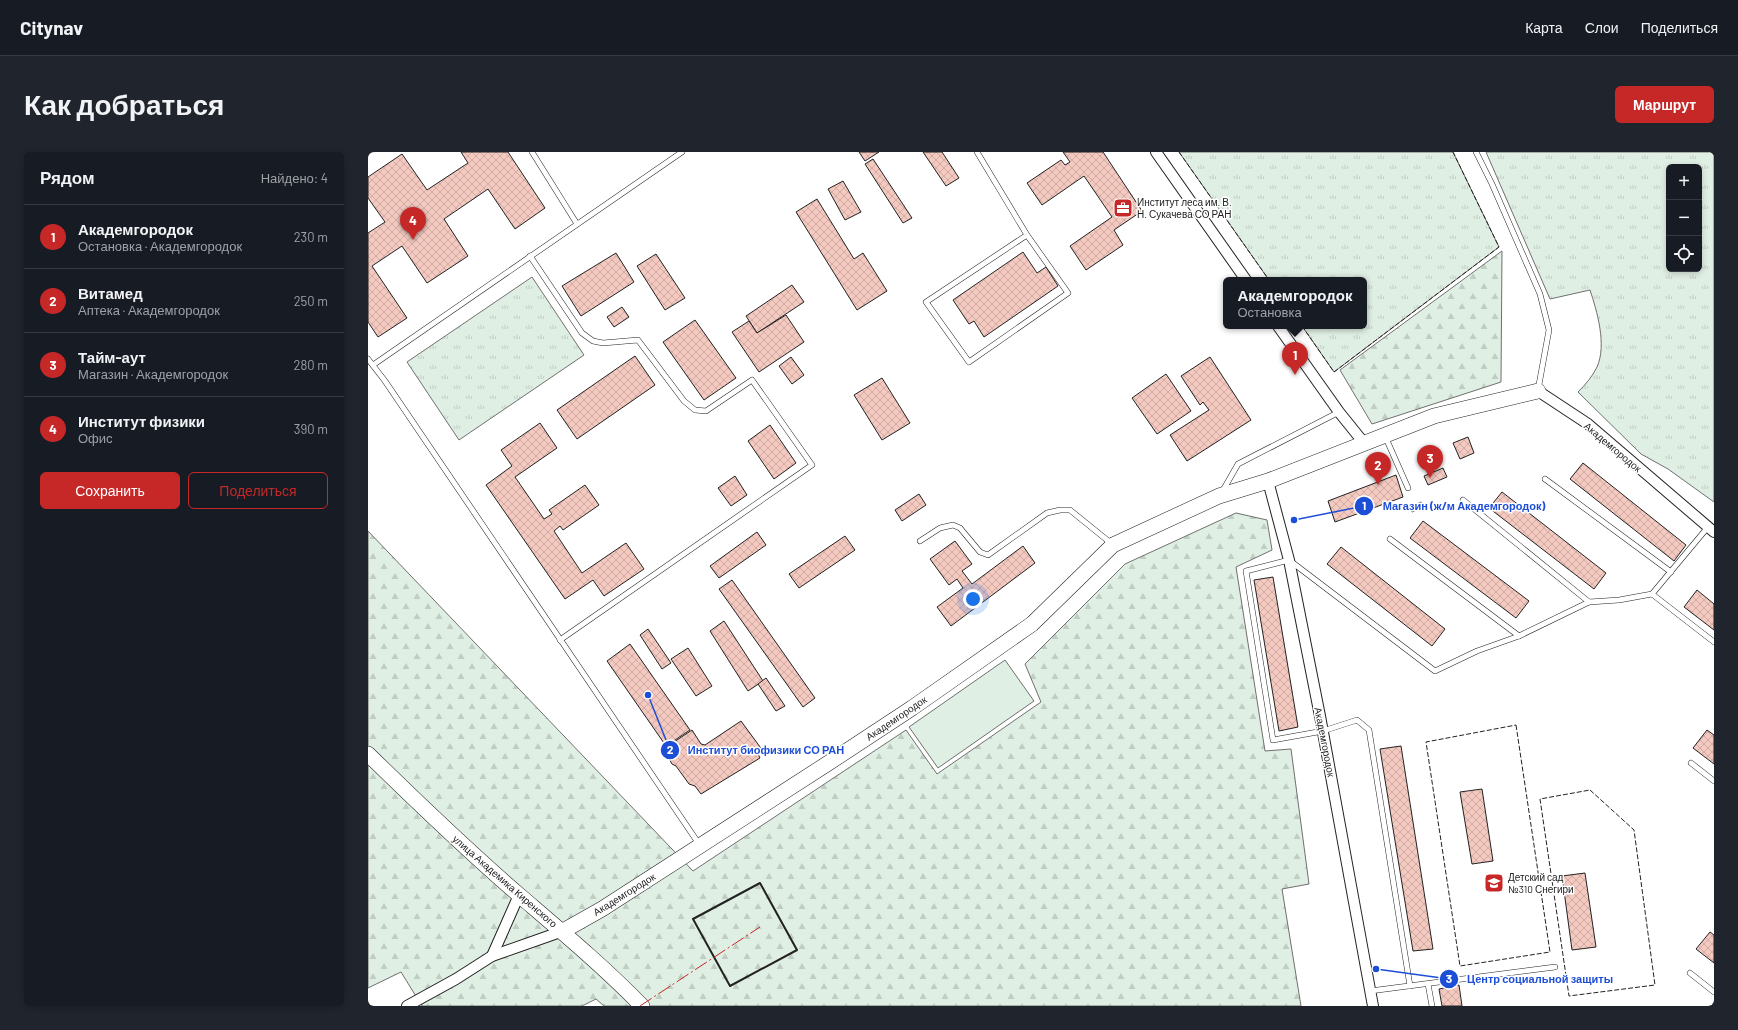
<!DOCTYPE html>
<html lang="ru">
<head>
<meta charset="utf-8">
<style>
  :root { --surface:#171b24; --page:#20242c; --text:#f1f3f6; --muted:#9ea1a6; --line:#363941; --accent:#c62828 }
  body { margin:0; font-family:Barlow,sans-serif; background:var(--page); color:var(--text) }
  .controls { position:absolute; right:12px; top:12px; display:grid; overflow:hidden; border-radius:6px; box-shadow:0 2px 6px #0003 }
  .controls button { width:36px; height:36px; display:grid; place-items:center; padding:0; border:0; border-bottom:1px solid var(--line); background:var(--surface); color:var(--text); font:20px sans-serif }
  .you { position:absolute; left:605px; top:447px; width:14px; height:14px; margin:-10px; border:3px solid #fff; border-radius:50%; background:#1a73e8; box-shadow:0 0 0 6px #1a73e833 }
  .badge { display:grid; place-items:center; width:26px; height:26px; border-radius:50%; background:var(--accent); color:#fff; font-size:13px; font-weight:700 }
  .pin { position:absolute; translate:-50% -33px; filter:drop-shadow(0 1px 2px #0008) }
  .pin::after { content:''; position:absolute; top:21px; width:14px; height:12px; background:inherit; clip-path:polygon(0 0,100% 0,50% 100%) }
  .popup { position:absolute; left:855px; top:125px; width:144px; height:52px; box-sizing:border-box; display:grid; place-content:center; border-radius:6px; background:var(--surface); filter:drop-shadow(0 1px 3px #0005); font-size:13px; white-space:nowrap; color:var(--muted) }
  .popup b { font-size:15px; color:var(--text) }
  .popup::after { content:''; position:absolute; left:50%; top:100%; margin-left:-8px; border:8px solid transparent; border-top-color:var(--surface) }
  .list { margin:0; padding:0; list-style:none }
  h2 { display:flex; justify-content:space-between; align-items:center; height:52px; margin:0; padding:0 16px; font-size:17px }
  h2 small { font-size:13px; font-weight:400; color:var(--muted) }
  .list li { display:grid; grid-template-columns:26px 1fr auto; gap:12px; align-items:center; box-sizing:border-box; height:64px; padding:0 16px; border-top:1px solid var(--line) }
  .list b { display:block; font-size:15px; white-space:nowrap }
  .list p { margin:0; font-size:13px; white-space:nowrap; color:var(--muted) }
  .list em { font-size:13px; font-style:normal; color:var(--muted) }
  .actions { display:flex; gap:8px; padding:12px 16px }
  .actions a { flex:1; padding:9px 0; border:1px solid var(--accent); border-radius:6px; text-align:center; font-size:14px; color:var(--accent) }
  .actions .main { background:var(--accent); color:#fff }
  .icon { flex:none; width:22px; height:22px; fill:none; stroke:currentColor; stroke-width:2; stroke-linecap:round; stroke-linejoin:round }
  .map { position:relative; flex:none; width:1346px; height:854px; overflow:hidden; border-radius:6px }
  header { display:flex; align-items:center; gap:24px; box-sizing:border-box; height:56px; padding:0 20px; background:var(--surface); border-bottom:1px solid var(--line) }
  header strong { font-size:19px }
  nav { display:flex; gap:22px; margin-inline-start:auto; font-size:14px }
  .intro { display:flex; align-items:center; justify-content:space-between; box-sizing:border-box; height:96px; padding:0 24px }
  h1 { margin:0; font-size:28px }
  .button { padding:10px 18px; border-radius:6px; background:var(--accent); color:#fff; font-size:14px; font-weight:700 }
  main { display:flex; gap:24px; padding:0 24px }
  aside { flex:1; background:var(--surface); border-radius:6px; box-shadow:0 2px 6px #0003 }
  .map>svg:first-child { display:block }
</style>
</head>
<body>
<header>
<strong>Citynav</strong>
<nav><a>Карта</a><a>Слои</a><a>Поделиться</a></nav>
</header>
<div class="intro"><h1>Как добраться</h1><a class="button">Маршрут</a></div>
<main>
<aside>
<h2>Рядом<small>Найдено: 4</small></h2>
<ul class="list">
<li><span class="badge">1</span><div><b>Академгородок</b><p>Остановка · Академгородок</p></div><em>230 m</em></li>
<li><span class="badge">2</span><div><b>Витамед</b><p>Аптека · Академгородок</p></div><em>250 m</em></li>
<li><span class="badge">3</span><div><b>Тайм-аут</b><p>Магазин · Академгородок</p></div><em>280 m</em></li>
<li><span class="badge">4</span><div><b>Институт физики</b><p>Офис</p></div><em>390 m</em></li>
</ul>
<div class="actions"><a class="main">Сохранить</a><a>Поделиться</a></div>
</aside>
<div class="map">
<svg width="1346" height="854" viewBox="0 0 1346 854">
  <defs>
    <pattern id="grass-tufts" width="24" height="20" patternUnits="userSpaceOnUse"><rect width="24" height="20" fill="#e0efe3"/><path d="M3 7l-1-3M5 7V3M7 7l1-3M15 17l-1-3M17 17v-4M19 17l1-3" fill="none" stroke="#c0cdc2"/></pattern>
    <pattern id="forest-firs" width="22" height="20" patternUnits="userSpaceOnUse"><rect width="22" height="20" fill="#e0efe3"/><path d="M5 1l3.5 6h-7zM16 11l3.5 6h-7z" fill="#c0cdc2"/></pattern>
    <pattern id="building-cross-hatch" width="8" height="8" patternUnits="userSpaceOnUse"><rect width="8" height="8" fill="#f3c9c0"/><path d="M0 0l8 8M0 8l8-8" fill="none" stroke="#d0aca5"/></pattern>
  </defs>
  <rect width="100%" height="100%" fill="#fff"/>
  <!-- grass -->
  <g fill="url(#grass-tufts)" stroke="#6f6f6f" fill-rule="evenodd">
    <path d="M811 0H1085L1131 95 966 220 934 174H996V128H901Z"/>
    <path d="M1118 0H1346V350L1300 317 1273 302 1210 240C1218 232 1224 225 1229 215 1239 193 1229 159 1222 138L1182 147ZM1301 15H1331V117H1301Z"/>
    <path d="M164 125 216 203 91 288 39 210Z"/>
  </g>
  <!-- forest -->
  <g fill="url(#forest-firs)" stroke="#6f6f6f">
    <path d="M1134 99 1133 230 1004 272 972 218Z"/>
    <path d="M868 361 899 368 904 398 868 415 897 599 923 597 941 732 914 737 933 854H236L228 847 214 854H54L33 820 0 836V379L325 719 538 578 569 622 673 550 657 512 757 412Z"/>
  </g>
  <!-- garden -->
  <path fill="#e0efe3" stroke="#6f6f6f" d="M637 508 666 549 570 616 541 575Z"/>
  <!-- building -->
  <g fill="url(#building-cross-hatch)" stroke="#222">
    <path d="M93 0H140L177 56 147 77 120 37 76 67 100 104 59 131 34 94 4 114 39 166 10 185 0 170V81L17 70 0 46V25L34 2 59 38 100 11Z"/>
    <path d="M491 0H511L497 9Z"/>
    <path d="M555 0H574L591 26 578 34Z"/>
    <path d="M695 0H735L774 59 746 78 755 93 718 118 702 94 744 65 716 24 674 53 659 31 693 8 697 13 702 10Z"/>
    <path d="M505 7 544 66 535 71 497 12Z"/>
    <path d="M475 29 493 60 477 68 460 37Z"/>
    <path d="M449 47 486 107 495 101 519 139 489 158 428 60Z"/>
    <path d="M655 100 669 121 678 115 690 134 616 185 606 169 601 172 585 148Z"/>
    <path d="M248 101 266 130 213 164 194 134Z"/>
    <path d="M288 102 317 146 297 158 269 114Z"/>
    <path d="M424 133 436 150 389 181 378 164Z"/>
    <path d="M254 155 261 165 246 175 239 165Z"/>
    <path d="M418 163 436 190 391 220 364 180 381 169 389 181Z"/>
    <path d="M327 168 368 226 336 248 295 190Z"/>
    <path d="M267 204 287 233 209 287 189 258Z"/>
    <path d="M423 205 436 223 424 232 411 214Z"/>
    <path d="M842 205 883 268 819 309 802 283 841 258 835 250 832 253 813 224Z"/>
    <path d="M798 222 823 259 789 282 764 246Z"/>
    <path d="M514 226 542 271 514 288 486 243Z"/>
    <path d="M172 271 189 296 147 325 176 367 184 362 181 358 217 333 231 353 195 378 192 374 186 379 214 421 258 391 276 417 236 444 225 428 197 447 118 333 144 314 133 298Z"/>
    <path d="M402 273 428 311 406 327 380 289Z"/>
    <path d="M1100 285 1106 301 1092 307 1085 291Z"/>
    <path d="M1215 311 1318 393 1306 409 1202 327Z"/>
    <path d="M1075 316 1079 325 1060 333 1056 324Z"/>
    <path d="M1028 323 1035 345 967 370 960 349Z"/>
    <path d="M367 324 379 343 363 354 350 336Z"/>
    <path d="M1134 340 1238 421 1226 437 1121 356Z"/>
    <path d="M551 342 558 353 534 369 527 358Z"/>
    <path d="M1053 350 1055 355 1044 360 1042 355Z"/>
    <path d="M1055 369 1161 449 1148 466 1042 386Z"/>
    <path d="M389 380 398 393 351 426 342 414Z"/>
    <path d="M477 384 487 398 431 436 421 422Z"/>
    <path d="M587 389 604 412 594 419 604 432 655 394 667 411 583 474 569 455 595 436 589 427 581 433 562 407Z"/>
    <path d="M973 395 1077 477 1064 494 959 412Z"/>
    <path d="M905 425 930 575 911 579 886 428Z"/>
    <path d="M364 428 447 546 435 555 351 437Z"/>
    <path d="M1329 438 1346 452V478L1316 455Z"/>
    <path d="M356 469 395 529 380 539 342 479Z"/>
    <path d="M280 477 303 511 294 517 272 483Z"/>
    <path d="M262 492 322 578 298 594 239 509Z"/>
    <path d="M320 496 344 534 328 544 303 507Z"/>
    <path d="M398 526 417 554 408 559 390 532Z"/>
    <path d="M373 569 395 599 390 602 392 606 333 642 327 634 321 632 308 614 304 612 298 601 300 594 324 578 333 592 337 593Z"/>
    <path d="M1339 578 1346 583V612L1325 596Z"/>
    <path d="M1033 594 1065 797 1045 799 1012 597Z"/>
    <path d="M1114 637 1125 709 1104 712 1092 640Z"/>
    <path d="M1217 721 1228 795 1204 798 1194 724Z"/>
    <path d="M1342 780 1346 783V811L1328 797Z"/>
    <path d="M1091 833 1094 854H1074L1071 837Z"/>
  </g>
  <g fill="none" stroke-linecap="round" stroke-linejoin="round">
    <defs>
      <g id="lane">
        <path d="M164 0 209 72"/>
        <path d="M609 0 659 83 700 141 601 210 558 150 659 83"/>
        <path d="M1108 0 1124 32 1172 142 1181 178 1170 238"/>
        <path d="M162 104 214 181 225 189 235 191 270 188 316 249 327 258 338 259 384 228 444 313 192 488"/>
        <path d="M0 207 17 229 331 692"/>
        <path d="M5 213 314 0"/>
        <path d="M1017 284 1040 336"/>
        <path d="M1177 327 1303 420"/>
        <path d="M854 340 870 312 971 260"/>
        <path d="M1095 348 1221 450"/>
        <path d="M1022 387 1151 484"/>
        <path d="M552 389 572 376 585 373 592 376 612 400 620 403 679 361 692 358H702L744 392"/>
        <path d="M1284 442 1346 490"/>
        <path d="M1323 611 1346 629"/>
        <path d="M1322 821 1346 840"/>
        <path d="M1060 832 1064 854"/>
        <path d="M1042 834 1001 578 989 568 955 579 905 588 878 419 921 408 1067 519 1109 499 1151 484 1221 450 1251 448 1284 442 1340 375"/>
        <path d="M1002 839 1187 815"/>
      </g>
      <g id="street">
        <path d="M788 0 878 128"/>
        <path d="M910 174 971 260 996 291"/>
        <path d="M1170 239 1220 272 1346 380"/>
        <path d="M900 329 921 408 952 564 1005 854"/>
        <path d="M124 804 151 743"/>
        <path d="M39 854 88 827 124 804 195 779"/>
      </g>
      <g id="secondary">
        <path d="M0 602C49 650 99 698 151 743 193 779 235 814 274 854"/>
        <path d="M195 779 234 757 462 610 544 556 664 472 745 393 851 344 900 329 1066 264 1170 239"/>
      </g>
    </defs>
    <!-- lane casing -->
    <use href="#lane" stroke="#222" stroke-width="6"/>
    <!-- street casing -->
    <use href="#street" stroke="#222" stroke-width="12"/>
    <!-- secondary casing -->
    <use href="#secondary" stroke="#222" stroke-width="16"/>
    <!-- lane -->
    <use href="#lane" stroke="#fff" stroke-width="5"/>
    <!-- street -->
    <use href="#street" stroke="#fff" stroke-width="10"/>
    <!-- secondary -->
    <use href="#secondary" stroke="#fff" stroke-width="15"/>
    <!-- fence -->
    <g stroke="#222" stroke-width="1" stroke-dasharray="5 2" stroke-linecap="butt">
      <path d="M811 0 901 128"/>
      <path d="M934 174 966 220 1131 95 1085 0"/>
      <path d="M1148 573 1182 800 1092 814 1058 590Z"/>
      <path d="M1222 638 1266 678 1287 833 1201 844 1172 647Z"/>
    </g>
    <!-- wall -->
    <path stroke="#222" stroke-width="2" d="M392 731 429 798 362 834 325 767Z"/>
    <!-- power -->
    <path stroke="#c62828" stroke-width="1" stroke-dasharray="14 3 2 3" stroke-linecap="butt" d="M272 854 392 775"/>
  </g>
  <!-- icons -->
  <defs>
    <symbol id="office-square" viewBox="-11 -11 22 22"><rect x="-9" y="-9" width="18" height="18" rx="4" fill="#c62828" stroke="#fff"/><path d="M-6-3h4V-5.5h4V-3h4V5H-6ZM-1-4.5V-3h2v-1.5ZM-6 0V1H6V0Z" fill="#fff"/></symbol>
    <symbol id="school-square" viewBox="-11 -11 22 22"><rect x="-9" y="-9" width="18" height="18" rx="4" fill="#c62828" stroke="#fff"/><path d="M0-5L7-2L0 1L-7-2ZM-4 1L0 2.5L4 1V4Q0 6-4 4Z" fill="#fff"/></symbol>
  </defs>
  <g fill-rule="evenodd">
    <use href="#office-square" x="744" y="45" width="22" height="22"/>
    <use href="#school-square" x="1115" y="720" width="22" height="22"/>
  </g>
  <g text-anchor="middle" stroke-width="3" stroke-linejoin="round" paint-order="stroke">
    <!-- poi labels -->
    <g font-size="10" fill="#222" stroke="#fff" text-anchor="start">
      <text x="769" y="54">Институт леса им. В.<tspan x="769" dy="12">Н. Сукачева СО РАН</tspan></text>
      <text x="1140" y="729">Детский сад<tspan x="1140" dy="12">№310 Снегири</tspan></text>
    </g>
    <!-- street labels -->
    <g font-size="10" fill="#222" stroke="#fff">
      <text transform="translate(1245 295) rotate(40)" y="4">Академгородок</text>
      <text transform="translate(528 566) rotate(-34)" y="4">Академгородок</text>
      <text transform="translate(957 590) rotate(79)" y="4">Академгородок</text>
      <text transform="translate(137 729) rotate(41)" y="4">улица Академика Киренского</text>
      <text transform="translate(256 742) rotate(-32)" y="4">Академгородок</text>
    </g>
  </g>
  <!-- callouts -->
  <path fill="none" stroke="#1d4ed8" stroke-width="1.5" d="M926 368L996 354M280 543L302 598M1008 817L1081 827"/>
  <g fill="#1d4ed8" stroke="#fff" stroke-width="1.5">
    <circle cx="926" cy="368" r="4"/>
    <circle cx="280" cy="543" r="4"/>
    <circle cx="1008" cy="817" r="4"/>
    <circle cx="996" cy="354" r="10"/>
    <circle cx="302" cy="598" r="10"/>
    <circle cx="1081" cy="827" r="10"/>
  </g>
  <g font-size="12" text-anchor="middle" font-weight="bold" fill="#fff">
    <text x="996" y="358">1</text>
    <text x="302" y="602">2</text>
    <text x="1081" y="831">3</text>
  </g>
  <g font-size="11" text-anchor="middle" font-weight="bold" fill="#1d4ed8" stroke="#fff" stroke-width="3" stroke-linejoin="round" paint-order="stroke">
    <text x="1096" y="358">Магазин (ж/м Академгородок)</text>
    <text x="398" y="602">Институт биофизики СО РАН</text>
    <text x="1172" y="831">Центр социальной защиты</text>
  </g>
</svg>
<div class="controls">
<button>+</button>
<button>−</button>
<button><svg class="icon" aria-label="locate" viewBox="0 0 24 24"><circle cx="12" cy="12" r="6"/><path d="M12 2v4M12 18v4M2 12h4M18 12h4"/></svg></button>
</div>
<div class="you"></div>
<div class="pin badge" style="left:927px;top:223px">1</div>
<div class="popup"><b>Академгородок</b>Остановка</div>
<div class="pin badge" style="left:1010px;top:333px">2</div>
<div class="pin badge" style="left:1062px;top:326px">3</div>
<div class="pin badge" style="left:45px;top:88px">4</div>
</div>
</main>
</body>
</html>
